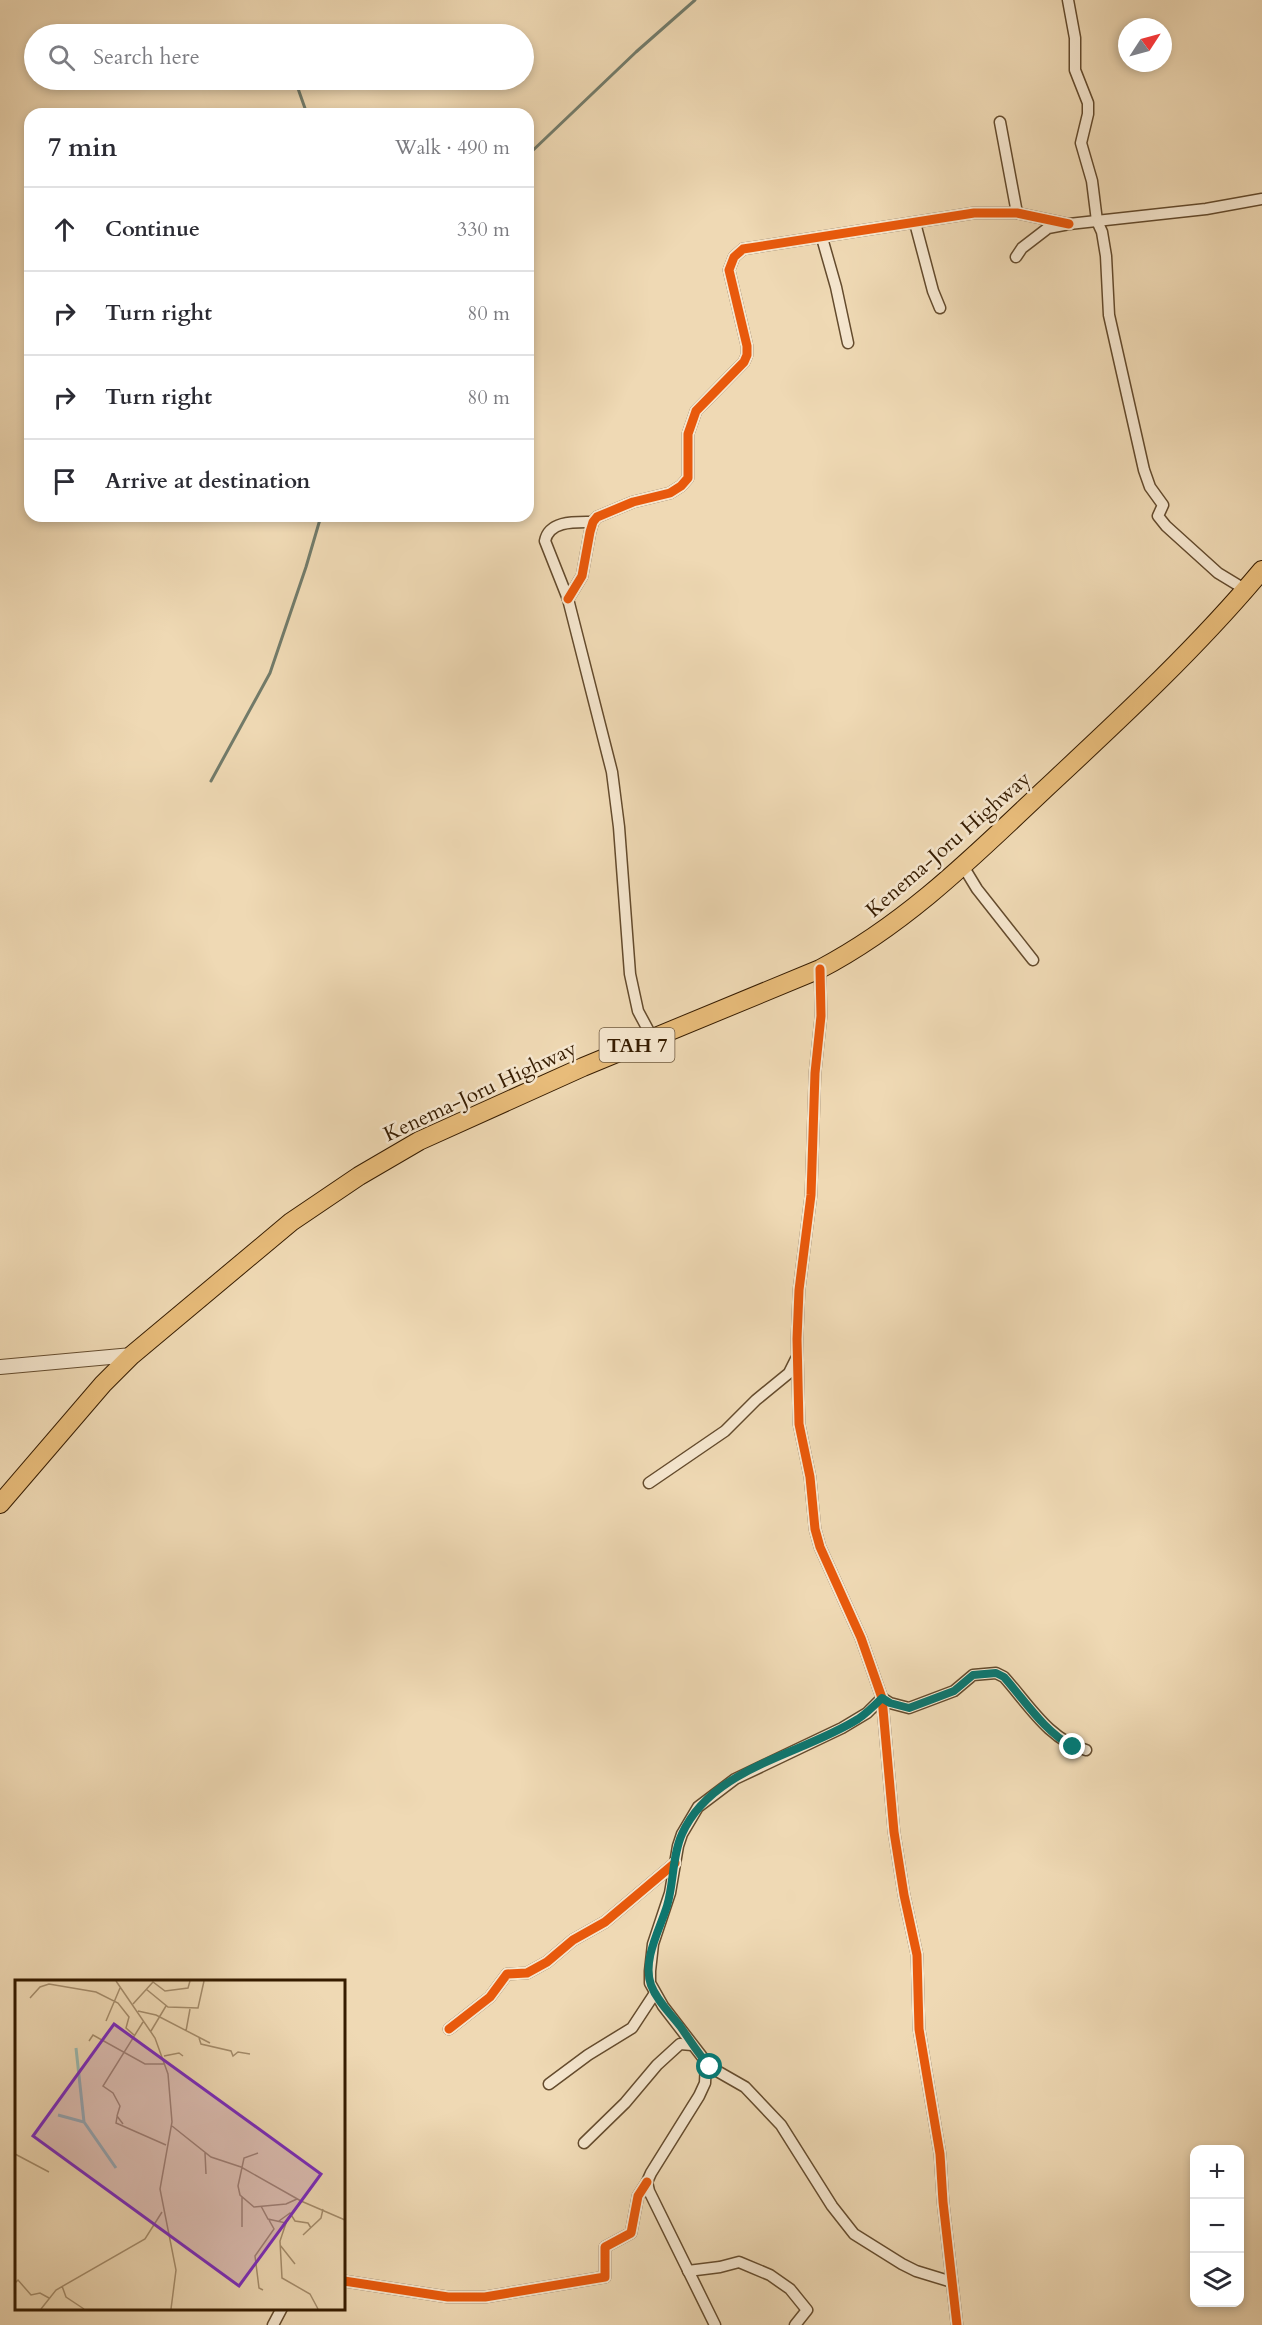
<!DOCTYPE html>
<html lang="en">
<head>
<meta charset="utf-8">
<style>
  :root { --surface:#fff; --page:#f2f2f3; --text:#2b2b33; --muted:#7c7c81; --line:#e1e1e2 }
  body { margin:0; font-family:Cardo,serif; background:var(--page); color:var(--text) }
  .controls { position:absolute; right:18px; bottom:18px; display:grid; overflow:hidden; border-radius:12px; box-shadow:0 3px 9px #0003 }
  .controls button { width:54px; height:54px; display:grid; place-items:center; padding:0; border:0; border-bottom:2px solid var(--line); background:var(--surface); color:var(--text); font:30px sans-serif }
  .compass { position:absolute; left:1118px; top:18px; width:54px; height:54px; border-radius:50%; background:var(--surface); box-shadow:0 3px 9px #0003; rotate:54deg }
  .stop { position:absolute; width:18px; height:18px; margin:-14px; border:4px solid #0f766e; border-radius:50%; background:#fff }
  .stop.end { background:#0f766e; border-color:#fff; box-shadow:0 2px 6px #0008 }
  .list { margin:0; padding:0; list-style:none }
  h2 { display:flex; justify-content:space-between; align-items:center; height:78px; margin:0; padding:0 24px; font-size:26px }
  h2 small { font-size:20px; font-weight:400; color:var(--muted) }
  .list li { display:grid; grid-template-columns:39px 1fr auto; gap:18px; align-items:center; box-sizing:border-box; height:84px; padding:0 24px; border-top:2px solid var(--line) }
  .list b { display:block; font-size:22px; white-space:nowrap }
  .list em { font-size:20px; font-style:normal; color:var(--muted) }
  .icon { flex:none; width:33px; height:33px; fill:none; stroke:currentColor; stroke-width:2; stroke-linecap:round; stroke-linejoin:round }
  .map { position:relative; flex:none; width:1262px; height:2325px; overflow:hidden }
  .search { position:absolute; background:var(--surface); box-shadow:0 3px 9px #0003; left:24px; top:24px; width:510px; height:66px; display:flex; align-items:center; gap:15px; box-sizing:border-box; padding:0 21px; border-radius:33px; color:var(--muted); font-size:22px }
  .panel { position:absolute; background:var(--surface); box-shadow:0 3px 9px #0003; left:24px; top:108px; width:510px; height:414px; border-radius:18px }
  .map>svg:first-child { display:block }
</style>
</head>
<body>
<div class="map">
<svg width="1262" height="2325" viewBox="0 0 1262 2325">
  <rect width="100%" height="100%" fill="#efd9b4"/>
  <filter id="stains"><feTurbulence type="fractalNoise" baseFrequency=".00333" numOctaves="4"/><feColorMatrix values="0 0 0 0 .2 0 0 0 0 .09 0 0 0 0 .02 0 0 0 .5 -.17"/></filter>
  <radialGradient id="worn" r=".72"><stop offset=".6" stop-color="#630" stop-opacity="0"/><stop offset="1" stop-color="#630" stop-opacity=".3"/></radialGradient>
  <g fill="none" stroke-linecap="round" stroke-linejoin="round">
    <!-- stream -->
    <g stroke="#727b6a" stroke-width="3">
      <path d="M295 80 307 114"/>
      <path d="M528 155 636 52 695 0"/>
      <path d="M211 781 270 673 306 567 321 516"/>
    </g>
    <defs>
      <g id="minor">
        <path d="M1068 0 1075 38V70L1088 103V114L1081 143 1092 181 1097 221 1102 232 1106 256 1109 315 1144 470 1150 487 1163 505 1158 516 1166 526 1218 573 1246 590"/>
        <path d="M1000 122 1017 213"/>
        <path d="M915 223 933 291 940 308"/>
        <path d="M822 238 836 287 848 343"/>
        <path d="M1016 257 1022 248 1048 228 1069 224 1206 209 1262 199"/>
        <path d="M593 522C576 522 549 520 545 541L568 599 612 772 619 827 630 974 638 1011 653 1039"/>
        <path d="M568 599 582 576 590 532 593 522 597 517 633 502 670 493 681 486 688 478V434L696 411 744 362 747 355V346L729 270 734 257 743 249 974 213H1017L1069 224"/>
        <path d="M963 866 977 889 1033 960"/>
        <path d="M820 969 821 1016 815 1073 811 1195 799 1290 797 1339 799 1424 810 1477 815 1529 820 1547 861 1638 882 1698 894 1832 904 1895 917 1955 919 2029 940 2154 943 2202 957 2325"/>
        <path d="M649 1483 725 1431 756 1400 789 1373 796 1359"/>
        <path d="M449 2029 490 1997 507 1974 527 1973 547 1962 573 1940 605 1922 675 1863"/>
        <path d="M706 2062 705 2083 699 2096 651 2173 647 2182 649 2191 715 2325"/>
        <path d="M549 2084 588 2055 632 2028 655 1993"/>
        <path d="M584 2143 625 2103 657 2065 680 2044 692 2045"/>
        <path d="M688 2271 720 2267 739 2262 770 2275 790 2289 807 2310 795 2325"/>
        <path d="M344 2281 448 2297H485L605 2277V2247L631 2233 638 2196 647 2182"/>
        <path d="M952 2282 916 2271 902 2264 854 2234 832 2206 781 2125 745 2087 710 2067 663 2006 650 1983V1971L653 1944 670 1893 678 1846 682 1834 698 1807 735 1779 842 1728 867 1713 882 1698 890 1703 909 1708 954 1691 973 1675 996 1673 1004 1677C1029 1705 1049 1740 1086 1750"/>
        <path d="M273 2325 282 2308"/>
      </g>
      <path id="tertiary" d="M0 1367 132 1355"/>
      <path id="trunk" d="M0 1504 103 1384 132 1355 291 1222 359 1176 419 1141 583 1067 820 969C906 924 974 856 1044 790 1119 720 1196 649 1262 570"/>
    </defs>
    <!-- minor casing -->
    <use href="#minor" stroke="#644b2d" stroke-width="13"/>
    <!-- tertiary casing -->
    <use href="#tertiary" stroke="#644b2d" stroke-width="16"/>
    <!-- trunk casing -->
    <use href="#trunk" stroke="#361c00" stroke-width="20"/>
    <!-- minor -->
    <use href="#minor" stroke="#f5e6ce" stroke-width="10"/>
    <!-- tertiary -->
    <use href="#tertiary" stroke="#f5e6ce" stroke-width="14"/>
    <!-- trunk -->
    <use href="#trunk" stroke="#e8bc7a" stroke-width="18"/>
    <defs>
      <g id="cycleway">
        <path d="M568 599 582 576 590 532 593 522 597 517 633 502 670 493 681 486 688 478V434L696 411 744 362 747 355V346L729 270 734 257 743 249 974 213H1017L1069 224"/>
        <path d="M820 969 821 1016 815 1073 811 1195 799 1290 797 1339 799 1424 810 1477 815 1529 820 1547 861 1638 882 1698 894 1832 904 1895 917 1955 919 2029 940 2154 943 2202 957 2325"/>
        <path d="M449 2029 490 1997 507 1974 527 1973 547 1962 573 1940 605 1922 675 1863"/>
        <path d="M344 2281 448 2297H485L605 2277V2247L631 2233 638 2196 647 2182"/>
      </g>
    </defs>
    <!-- cycleway casing -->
    <use href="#cycleway" stroke="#f5e6ce" stroke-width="13"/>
    <!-- cycleway -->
    <use href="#cycleway" stroke="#e8590c" stroke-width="9"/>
  </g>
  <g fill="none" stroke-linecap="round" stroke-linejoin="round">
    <!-- route -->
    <path stroke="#0f766e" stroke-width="8" d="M710 2067C698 2054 690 2040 680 2026 670 2013 657 2001 651 1985 642 1960 660 1929 667 1906 674 1883 672 1856 682 1834 712 1767 801 1755 858 1719 867 1713 874 1706 882 1698L890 1703 909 1708 954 1691 973 1675 996 1673 1004 1677C1026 1702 1044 1731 1073 1747"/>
  </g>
  <g text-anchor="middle" stroke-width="5" stroke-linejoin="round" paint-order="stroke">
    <!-- shield labels -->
    <rect fill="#f5e6ce" stroke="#6f593e" stroke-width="1.5" x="599.5" y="1028" width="75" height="34" rx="4.5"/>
    <g font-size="20" font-weight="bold" fill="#361c00">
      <text x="637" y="1052">TAH 7</text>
    </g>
    <!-- street labels -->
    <g font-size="21" fill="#361c00" stroke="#f5e6ce">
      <text transform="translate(948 844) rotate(-41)" y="7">Kenema-Joru Highway</text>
      <text transform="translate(480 1091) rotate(-25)" y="7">Kenema-Joru Highway</text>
    </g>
  </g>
  <!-- overview -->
  <g transform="translate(15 1980)">
    <rect width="330" height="330" fill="#efd9b4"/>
    <path fill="none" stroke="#9abab1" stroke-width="3" d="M61 68 69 142M43 135 69 142 101 188"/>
    <path fill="none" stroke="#a58d6c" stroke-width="1.5" d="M101 1 140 58 153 94 157 142 145 209 161 290 156 329M131 9 153 27 183 28 189 1M15 18 25 7 34 4 81 12 103 23 114 37 111 48 119 55M118 24 138 2 150 11 173 8 175 1M123 31 141 35 195 63M91 41 105 8M136 51 151 26M171 51 175 29M184 58 186 64 216 71 218 76 223 72 235 74M74 61 78 55 130 84H150M149 76 164 73 168 76M102 137 101 143 151 165M108 144 102 136 105 126 98 113 88 106 128 42M157 146 196 177 226 187 286 221 330 240M190 173 191 194M243 173 229 178 223 206 225 215 239 227 271 224 282 219M0 174 34 192M227 217V247M246 226 253 239 271 243 265 261 267 298 295 314 303 329M264 241 275 233 280 241 293 243 296 248M288 255 306 238 308 229M265 265 280 284M0 303 3 300 16 315 25 313 34 318M47 306 51 317 69 329M248 310 244 308 240 276 259 249 254 240M26 329 41 310 130 259 147 232"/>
    <path fill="#7b2cbf" fill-opacity="0.15" stroke="#7b2cbf" stroke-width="3" d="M99 44 306 194 224 306 18 156Z"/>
    <rect width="330" height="330" fill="none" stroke="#361c00" stroke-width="3"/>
  </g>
  <rect width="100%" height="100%" filter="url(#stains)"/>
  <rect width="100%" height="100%" fill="url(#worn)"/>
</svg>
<div class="controls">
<button>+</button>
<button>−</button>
<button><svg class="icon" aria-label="layers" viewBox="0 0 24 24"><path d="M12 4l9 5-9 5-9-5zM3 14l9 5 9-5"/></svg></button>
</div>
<svg class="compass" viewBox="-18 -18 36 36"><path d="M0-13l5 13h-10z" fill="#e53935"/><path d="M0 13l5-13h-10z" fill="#7c7c81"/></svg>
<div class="stop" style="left:710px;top:2067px"></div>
<div class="stop end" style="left:1073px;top:1747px"></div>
<div class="search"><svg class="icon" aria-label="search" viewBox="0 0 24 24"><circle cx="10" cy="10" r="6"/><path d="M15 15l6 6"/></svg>Search here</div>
<section class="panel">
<h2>7 min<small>Walk · 490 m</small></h2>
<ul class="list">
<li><svg class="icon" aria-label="ahead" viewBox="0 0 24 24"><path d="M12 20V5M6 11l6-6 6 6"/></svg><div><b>Continue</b></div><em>330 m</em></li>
<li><svg class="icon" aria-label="right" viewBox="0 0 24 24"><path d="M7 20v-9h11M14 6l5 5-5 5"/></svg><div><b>Turn right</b></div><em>80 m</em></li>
<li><svg class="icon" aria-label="right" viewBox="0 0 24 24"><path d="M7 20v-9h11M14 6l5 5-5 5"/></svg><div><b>Turn right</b></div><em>80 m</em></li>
<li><svg class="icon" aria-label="arrive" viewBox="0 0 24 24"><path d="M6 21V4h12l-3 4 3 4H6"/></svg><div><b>Arrive at destination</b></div></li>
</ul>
</section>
</div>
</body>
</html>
